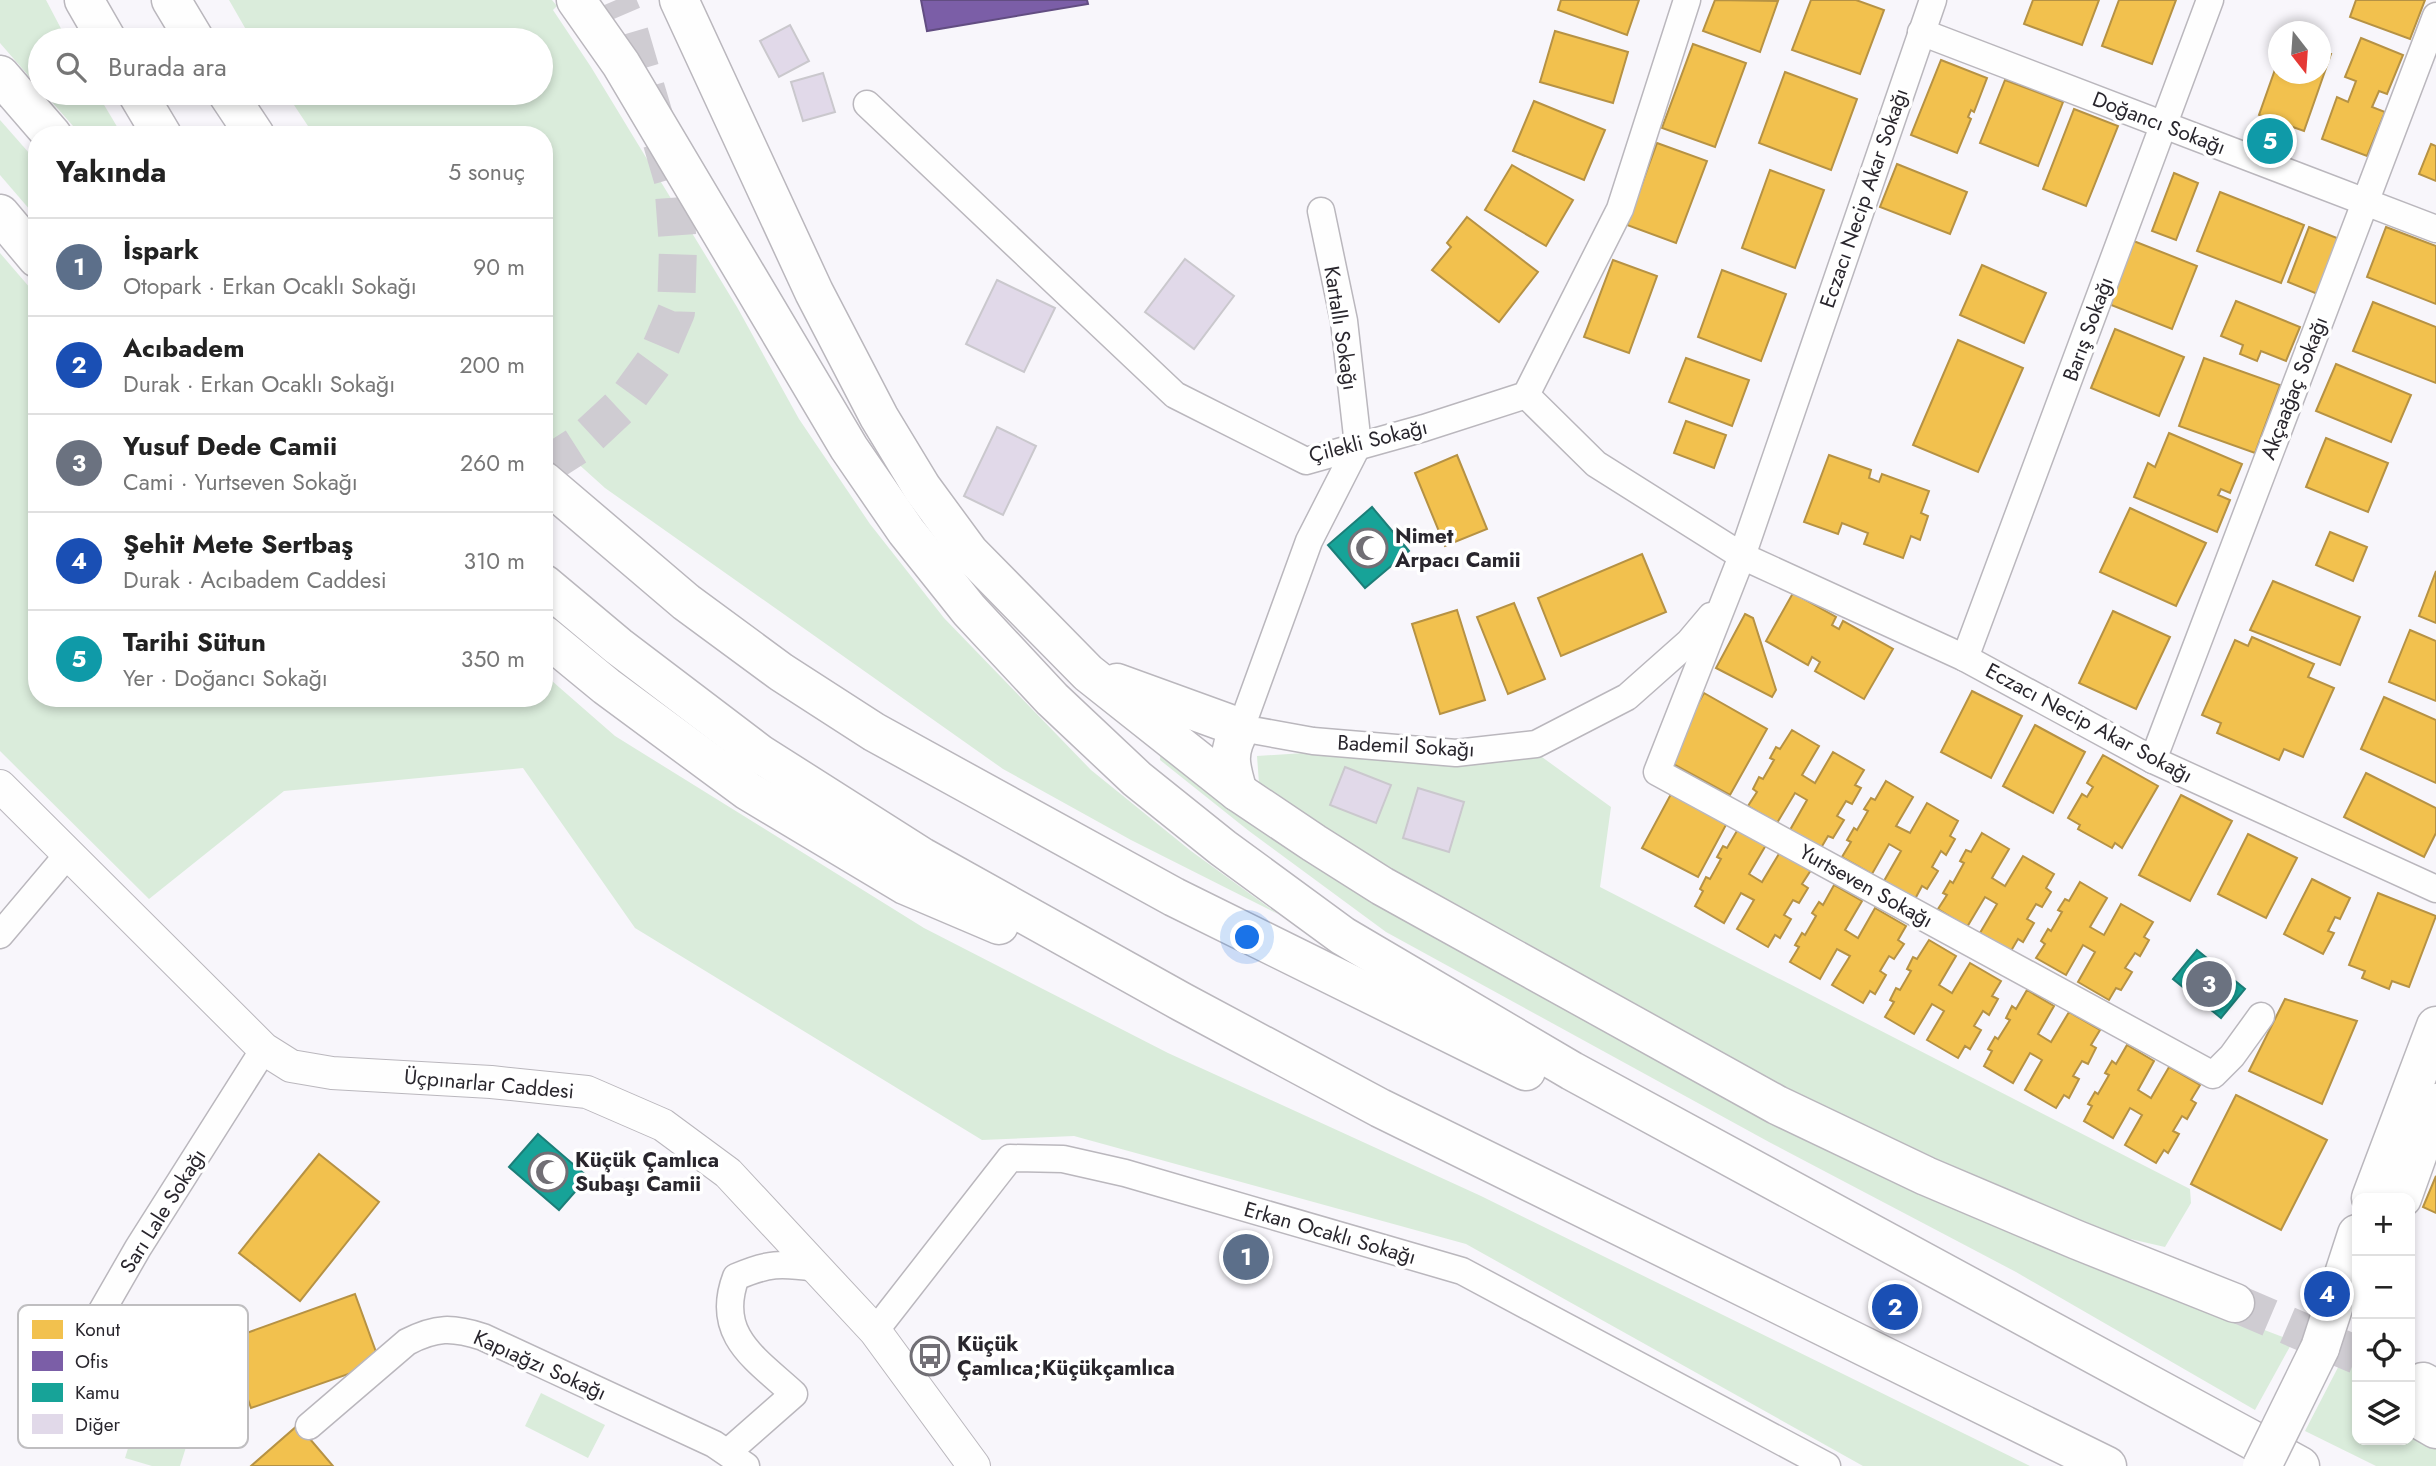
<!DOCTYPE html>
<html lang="tr">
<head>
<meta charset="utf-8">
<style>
  :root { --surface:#fff; --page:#f2f2f2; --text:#222; --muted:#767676; --line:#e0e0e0; --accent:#d93025 }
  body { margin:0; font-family:Jost,sans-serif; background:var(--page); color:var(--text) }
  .controls { position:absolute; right:21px; bottom:21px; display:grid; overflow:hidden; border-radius:14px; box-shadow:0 4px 10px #0003 }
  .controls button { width:63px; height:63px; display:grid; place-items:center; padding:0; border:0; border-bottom:2px solid var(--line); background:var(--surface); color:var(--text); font:35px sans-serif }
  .compass { position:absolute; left:2268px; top:21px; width:63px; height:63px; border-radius:50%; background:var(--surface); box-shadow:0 4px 10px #0003; rotate:163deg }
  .you { position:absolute; left:1248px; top:938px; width:24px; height:24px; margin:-18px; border:5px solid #fff; border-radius:50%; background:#1a73e8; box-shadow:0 0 0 10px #1a73e833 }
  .badge { display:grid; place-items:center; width:46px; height:46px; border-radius:50%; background:var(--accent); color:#fff; font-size:23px; font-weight:700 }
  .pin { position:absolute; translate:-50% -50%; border:4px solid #fff; box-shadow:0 2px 7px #0006 }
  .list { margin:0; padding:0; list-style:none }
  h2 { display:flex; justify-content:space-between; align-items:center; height:91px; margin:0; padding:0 28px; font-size:30px }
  h2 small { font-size:23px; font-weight:400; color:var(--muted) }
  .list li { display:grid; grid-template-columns:46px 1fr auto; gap:21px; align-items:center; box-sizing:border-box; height:98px; padding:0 28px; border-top:2px solid var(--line) }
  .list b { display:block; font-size:26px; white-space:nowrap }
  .list p { margin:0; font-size:23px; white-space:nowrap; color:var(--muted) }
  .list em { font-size:23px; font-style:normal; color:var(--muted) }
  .icon { flex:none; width:38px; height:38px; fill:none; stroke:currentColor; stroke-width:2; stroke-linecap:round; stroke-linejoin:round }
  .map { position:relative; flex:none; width:2436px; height:1466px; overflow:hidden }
  .search { position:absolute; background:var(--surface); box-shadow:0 4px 10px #0003; left:28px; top:28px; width:525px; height:77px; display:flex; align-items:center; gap:18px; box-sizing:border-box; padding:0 24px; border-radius:38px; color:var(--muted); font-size:26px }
  .panel { position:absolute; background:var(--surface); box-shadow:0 4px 10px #0003; left:28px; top:126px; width:525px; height:581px; border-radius:28px }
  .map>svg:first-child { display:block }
</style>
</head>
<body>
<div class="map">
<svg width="2436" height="1466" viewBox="0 0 2436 1466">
  <rect width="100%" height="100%" fill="#f8f6fb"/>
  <!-- green -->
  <g fill="#daecdb">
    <path d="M0 0H46L67 40H40V89L0 43Z"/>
    <path d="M229 0H552L557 6 553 10 591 67 737 307 799 419 870 524 944 618 1091 770 1191 851 1278 914 1131 840 1003 769 605 488 544 433V135H314L286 93H541V40H252Z"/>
    <path d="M44 93H97L122 135H81Z"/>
    <path d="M0 120 37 162V218L0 175Z"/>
    <path d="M0 253 37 296V698H544V674L615 736 924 928 1168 1053 1481 1196 2030 1466H1863L1466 1244 1074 1136 982 1140 635 928 523 768 284 791 149 899 0 751Z"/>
    <path d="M1517 739 1611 807 1600 887 2190 1189 2191 1203 2165 1247 2126 1238 1937 1164 1786 1092 1326 836 1259 783 1257 756Z"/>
    <path d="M1161 748 1229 804 2207 1308 2293 1341 2255 1410 2016 1272 1769 1142 1386 932 1249 831 1160 760Z"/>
    <path d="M2346 1352 2357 1376V1440H2410V1433L2436 1446V1466H2376L2305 1431Z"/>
    <path d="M154 1364 207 1381 180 1466H152L125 1458Z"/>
    <path d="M541 1393 605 1425 588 1458 525 1426Z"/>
  </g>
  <!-- homes -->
  <g fill="#f2c14e" stroke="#b69244" stroke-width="2">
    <path d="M1561 0H1639L1627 35 1558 10Z"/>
    <path d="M1715 0 1778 1 1760 52 1703 31Z"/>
    <path d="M1811 0H1856L1884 10 1860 74 1792 50Z"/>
    <path d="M2033 0H2099L2082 45 2024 24Z"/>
    <path d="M2119 0H2176L2152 64 2102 46Z"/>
    <path d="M2356 0H2425L2410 39 2350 17Z"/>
    <path d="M1555 31 1628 52 1613 103 1540 82Z"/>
    <path d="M2361 38 2403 55 2387 94 2379 91 2372 107 2385 112 2367 156 2322 139 2337 97 2348 102 2356 81 2345 77Z"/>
    <path d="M1693 44 1746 63 1715 147 1662 128Z"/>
    <path d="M2320 51 2331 54 2304 131 2259 115 2278 61V74H2320Z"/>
    <path d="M1941 60 1987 78 1974 112 1971 110 1968 117 1971 119 1957 153 1911 135Z"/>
    <path d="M1785 72 1857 99 1831 170 1759 143Z"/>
    <path d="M2005 80 2063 102 2038 166 1980 143Z"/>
    <path d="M1534 101 1605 130 1584 180 1513 151Z"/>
    <path d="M2074 109 2118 126 2086 206 2043 189Z"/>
    <path d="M1657 143 1707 161 1676 243 1627 225Z"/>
    <path d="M2431 144 2436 146V181L2419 174Z"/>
    <path d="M1897 164 1967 192 1950 234 1880 207Z"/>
    <path d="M1512 165 1573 200 1546 246 1485 210Z"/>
    <path d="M1770 170 1824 190 1795 268 1742 248Z"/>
    <path d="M2174 173 2198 183 2176 240 2152 231Z"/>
    <path d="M2220 192 2304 225 2281 283 2197 251Z"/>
    <path d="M1467 217 1538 272 1499 322 1432 270 1451 247 1447 243Z"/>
    <path d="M2309 227 2342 240 2320 295 2288 282Z"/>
    <path d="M2386 227 2436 246V304L2367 277Z"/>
    <path d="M2126 238 2197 266 2172 329 2101 301Z"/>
    <path d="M1613 260 1657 276 1629 353 1584 337Z"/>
    <path d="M1982 265 2046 293 2024 343 1960 315Z"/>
    <path d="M1722 270 1786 294 1761 361 1698 337Z"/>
    <path d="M2236 301 2300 327 2286 361 2261 351 2257 361 2240 354 2243 345 2221 336Z"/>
    <path d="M2373 302 2436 327V383L2353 351Z"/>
    <path d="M2115 329 2184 357 2159 416 2091 388Z"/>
    <path d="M1958 340 2023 368 1978 472 1913 445Z"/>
    <path d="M1686 358 1749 380 1732 426 1669 402Z"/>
    <path d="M2204 358 2280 385 2255 453 2179 426Z"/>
    <path d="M2336 364 2411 395 2391 442 2316 411Z"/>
    <path d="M1686 421 1726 435 1714 468 1674 453Z"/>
    <path d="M2169 433 2242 464 2230 493 2221 489 2218 495 2230 500 2217 532 2134 497 2148 463 2155 467Z"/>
    <path d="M2326 438 2388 463 2368 512 2306 487Z"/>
    <path d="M1457 455 1487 529 1445 546 1415 473Z"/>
    <path d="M1829 455 1871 470 1869 478 1879 482 1882 474 1929 491 1921 513 1928 516 1920 540 1911 536 1903 558 1864 544 1868 533 1842 523 1838 534 1804 522Z"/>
    <path d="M2130 508 2206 543 2176 606 2100 572Z"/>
    <path d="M2330 532 2367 547 2353 581 2316 565Z"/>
    <path d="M1642 554 1666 612 1561 656 1538 598Z"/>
    <path d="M2436 571V623L2419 616Z"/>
    <path d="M2273 581 2360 617 2340 665 2250 630Z"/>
    <path d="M1793 593 1836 617 1832 625 1839 629 1843 621 1893 649 1864 699 1815 671 1820 662 1812 657 1808 665 1766 641Z"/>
    <path d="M1514 603 1545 679 1508 694 1477 617Z"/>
    <path d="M1457 610 1485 700 1440 714 1412 624Z"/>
    <path d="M2113 611 2170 637 2136 709 2079 683Z"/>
    <path d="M1745 614 1753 618 1776 690 1772 697 1716 668Z"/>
    <path d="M2410 630 2436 641V701L2389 682Z"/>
    <path d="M2252 637 2314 664 2308 677 2334 688 2303 757 2284 749 2279 760 2217 733 2221 723 2202 715 2235 640 2248 646Z"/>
    <path d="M1972 691 2022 716 1991 778 1941 752Z"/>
    <path d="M1704 693 1767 729 1730 795 1666 760Z"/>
    <path d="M2384 697 2436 720V783L2361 749Z"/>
    <path d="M2035 725 2085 752 2053 813 2003 786Z"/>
    <path d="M1792 730 1819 746 1802 775 1815 783 1833 752 1864 770 1855 785 1861 788 1852 804 1846 801 1837 816 1844 820 1833 838 1828 836 1821 848 1790 830 1807 800 1795 793 1777 823 1748 806 1757 792 1753 789 1759 777 1763 779 1774 760 1770 758 1776 747 1780 749Z"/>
    <path d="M2103 755 2158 786 2122 848 2115 843 2112 848 2078 829 2080 825 2068 818 2082 794 2087 797 2093 787 2087 783Z"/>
    <path d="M2366 773 2436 808V833L2424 857 2344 817Z"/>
    <path d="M1886 781 1913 797 1896 826 1910 833 1927 803 1958 821 1950 836 1955 839 1946 855 1941 851 1932 867 1938 871 1927 889 1922 886 1915 899 1884 881 1901 851 1889 844 1872 874 1842 857 1851 842 1847 840 1854 828 1857 830 1868 811 1864 809 1871 798 1875 800Z"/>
    <path d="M1671 794 1727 823 1698 877 1642 848Z"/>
    <path d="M2181 795 2232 821 2190 901 2139 875Z"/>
    <path d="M1738 829 1766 845 1749 874 1762 882 1780 852 1811 870 1802 884 1808 888 1799 903 1793 900 1784 915 1791 919 1780 938 1775 935 1768 947 1737 929 1754 900 1741 893 1724 923 1695 906 1703 891 1700 889 1706 877 1710 879 1721 859 1717 857 1723 846 1727 848Z"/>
    <path d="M1982 833 2009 849 1992 878 2005 886 2023 856 2054 874 2046 888 2051 892 2042 907 2036 904 2027 919 2034 923 2023 942 2018 939 2011 951 1980 933 1997 904 1985 897 1967 927 1938 909 1947 895 1943 893 1950 881 1953 883 1964 863 1960 861 1966 850 1971 852Z"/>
    <path d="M2248 834 2297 858 2266 918 2218 894Z"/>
    <path d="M2312 879 2350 898 2340 919 2335 917 2328 931 2334 933 2323 954 2284 934Z"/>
    <path d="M2080 882 2107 898 2090 927 2104 935 2121 904 2153 922 2144 937 2149 940 2140 956 2135 953 2125 968 2132 972 2121 990 2116 988 2109 1000 2078 982 2095 952 2083 945 2066 975 2036 958 2045 944 2041 941 2048 929 2051 931 2062 912 2058 910 2065 899 2069 901Z"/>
    <path d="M1834 885 1862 901 1845 930 1858 938 1875 908 1906 926 1898 940 1904 944 1894 959 1889 956 1880 971 1886 975 1875 994 1870 991 1863 1003 1832 985 1850 956 1837 949 1820 979 1790 962 1799 947 1795 945 1802 933 1805 935 1816 916 1812 913 1819 902 1823 905Z"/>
    <path d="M2378 893 2436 916 2409 987 2392 981 2389 989 2362 978 2365 971 2349 965Z"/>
    <path d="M1929 940 1956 956 1939 985 1952 993 1970 963 2001 981 1992 996 1998 999 1989 1015 1983 1011 1974 1026 1981 1030 1970 1049 1965 1046 1958 1058 1927 1040 1944 1011 1932 1004 1914 1034 1885 1017 1894 1002 1890 1000 1896 988 1900 990 1911 971 1907 969 1913 957 1917 959Z"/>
    <path d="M2027 990 2054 1006 2038 1034 2051 1042 2069 1012 2100 1030 2091 1045 2096 1048 2088 1064 2082 1061 2073 1076 2079 1079 2069 1098 2064 1095 2056 1108 2025 1090 2042 1060 2030 1053 2013 1083 1984 1066 1992 1051 1988 1049 1995 1037 1998 1039 2010 1020 2006 1018 2012 1006 2016 1009Z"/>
    <path d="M2285 999 2357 1021 2322 1104 2249 1071Z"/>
    <path d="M2127 1045 2154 1061 2138 1090 2151 1098 2169 1067 2200 1085 2191 1100 2196 1103 2187 1119 2182 1116 2173 1131 2179 1134 2168 1153 2164 1150 2156 1163 2125 1145 2142 1115 2130 1108 2113 1138 2084 1121 2092 1106 2088 1104 2095 1092 2098 1094 2109 1075 2105 1073 2112 1061 2116 1064Z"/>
    <path d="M2236 1095 2327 1140 2281 1230 2191 1184Z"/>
    <path d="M319 1154 379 1202 300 1301 239 1253Z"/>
    <path d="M2436 1176V1213L2423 1207Z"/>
    <path d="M355 1294 380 1363 251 1408 227 1340Z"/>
    <path d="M298 1425 333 1466H251Z"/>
  </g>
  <!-- offices -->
  <path fill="#7b5ea7" stroke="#624d82" stroke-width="2" d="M921 0H1087L1088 4 927 31Z"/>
  <!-- public -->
  <g fill="#17a398" stroke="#1c7e78" stroke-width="2">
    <path d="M1372 507 1409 551 1365 588 1328 545Z"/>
    <path d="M2197 950 2245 989 2221 1018 2173 979Z"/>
    <path d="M538 1134 588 1177 559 1210 509 1167Z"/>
  </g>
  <!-- building -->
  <g fill="#e1d9e9" stroke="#cac8cd" stroke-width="2">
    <path d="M790 25 809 61 779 77 760 41Z"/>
    <path d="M823 73 835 112 803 121 791 82Z"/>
    <path d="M1185 259 1234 296 1194 349 1145 312Z"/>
    <path d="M997 280 1055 308 1024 372 966 344Z"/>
    <path d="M997 427 1036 446 1003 515 964 496Z"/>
    <path d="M1345 767 1391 785 1376 823 1330 805Z"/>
    <path d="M1418 788 1464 802 1449 852 1403 838Z"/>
  </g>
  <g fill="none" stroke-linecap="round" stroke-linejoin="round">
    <!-- trunk-tunnel -->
    <g stroke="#cfccd2" stroke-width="38" stroke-dasharray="38 19" stroke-linecap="butt">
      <path d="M544 467 580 444 625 402 655 361 676 312 678 247 673 180 628 28 616 0"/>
      <path d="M2235 1303 2357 1355"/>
    </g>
    <defs>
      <g id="minor">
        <path d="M1933 0 1742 556 1657 772 2213 1075 2232 1056 2261 1016"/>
        <path d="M1921 32 2436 229"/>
        <path d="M867 104 1175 395 1306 461 1424 428 1526 395 1620 209 1687 0"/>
        <path d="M1321 211 1344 321 1358 445"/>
        <path d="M1526 395 1596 464 1742 556 1965 658 2153 760 2436 889"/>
        <path d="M1358 445 1309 541 1241 728 1313 741 1456 753 1536 744 1627 697 1689 642 1711 616"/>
        <path d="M1965 658 2210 0"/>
        <path d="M2153 760 2436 16"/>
        <path d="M0 935 69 853"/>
        <path d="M875 1331 1010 1158 1063 1159 1125 1173 1462 1271 1827 1466"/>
        <path d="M65 1375 138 1248 264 1049"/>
        <path d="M309 1426 407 1342C436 1327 452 1327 483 1337L714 1444 746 1466"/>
        <path d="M728 1452 794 1394C756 1359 714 1335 736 1277 768 1263 781 1263 815 1268"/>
      </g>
      <path id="tertiary" d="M0 786 264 1049 291 1066 332 1073 491 1082 587 1092 663 1125 728 1173 875 1331 974 1466"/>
      <g id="primary">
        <path d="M2371 1198 2436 1026"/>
        <path d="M2402 1198 2436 1103"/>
        <path d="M2320 1348 2357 1234"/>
      </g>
      <g id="trunk">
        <path d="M84 0 107 40"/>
        <path d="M171 0 195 40"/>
        <path d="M576 0 621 64 849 448 906 531 969 610 1052 699 1137 779 1223 848 1343 936 1572 1071 2300 1466"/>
        <path d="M679 0 814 292 879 417 922 488 969 552 1088 673 1238 792 1314 843 1382 886 1777 1105 1926 1176 2077 1240 2235 1303"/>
        <path d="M0 75 52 135"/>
        <path d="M137 93 162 135"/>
        <path d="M227 93 255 135"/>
        <path d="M0 214 37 258"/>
        <path d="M544 481 686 602 781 672 874 732 1174 897 1526 1071"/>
        <path d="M544 584 618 646 760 754 922 857 1182 1002 1380 1108 2107 1466"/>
        <path d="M544 635 606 686 748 791 905 885 999 925"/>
        <path d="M1117 683 1241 728C1226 752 1230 766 1238 792"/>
        <path d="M2423 1382 2436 1389"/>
        <path d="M2410 1414 2436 1429"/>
      </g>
    </defs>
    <!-- minor casing -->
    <use href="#minor" stroke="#bab7bd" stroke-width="29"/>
    <!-- tertiary casing -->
    <use href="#tertiary" stroke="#bab7bd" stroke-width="34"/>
    <!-- primary casing -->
    <use href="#primary" stroke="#bab7bd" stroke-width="41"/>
    <!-- trunk casing -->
    <use href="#trunk" stroke="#bab7bd" stroke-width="41"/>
    <!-- minor -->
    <use href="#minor" stroke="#fefefe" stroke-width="26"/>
    <!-- tertiary -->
    <use href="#tertiary" stroke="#fefefe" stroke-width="32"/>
    <!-- primary -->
    <use href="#primary" stroke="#fefefe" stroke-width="38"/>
    <!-- trunk -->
    <use href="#trunk" stroke="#fefefe" stroke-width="38"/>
    <defs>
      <path id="primary-bridge" d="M2262 1466 2320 1348"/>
    </defs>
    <!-- primary-bridge casing -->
    <use href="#primary-bridge" stroke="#bab7bd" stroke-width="41" stroke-linecap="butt"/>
    <!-- primary-bridge -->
    <use href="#primary-bridge" stroke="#fefefe" stroke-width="38"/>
  </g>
  <!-- icons -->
  <defs>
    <symbol id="mosque-ring" viewBox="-11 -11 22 22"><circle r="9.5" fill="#fff" stroke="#716f75" stroke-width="1.5"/><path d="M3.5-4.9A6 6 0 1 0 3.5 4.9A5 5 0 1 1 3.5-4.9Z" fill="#716f75"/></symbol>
    <symbol id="bus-ring" viewBox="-11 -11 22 22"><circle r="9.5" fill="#fff" stroke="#716f75" stroke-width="1.5"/><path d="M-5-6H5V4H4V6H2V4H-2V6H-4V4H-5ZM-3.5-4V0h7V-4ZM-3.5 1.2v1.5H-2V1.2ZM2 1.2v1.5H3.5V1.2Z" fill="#716f75"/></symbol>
  </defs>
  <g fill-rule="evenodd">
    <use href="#mosque-ring" x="1346" y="526" width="44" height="44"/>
    <use href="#mosque-ring" x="526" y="1150" width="44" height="44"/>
    <use href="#bus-ring" x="908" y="1334" width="44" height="44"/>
  </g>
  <g text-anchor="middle" stroke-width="7" stroke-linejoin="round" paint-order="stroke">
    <!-- street labels -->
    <g font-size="21" fill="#29262d" stroke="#fff">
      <text transform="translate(2159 123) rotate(21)" y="7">Doğancı Sokağı</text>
      <text transform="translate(1864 198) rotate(-71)" y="7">Eczacı Necip Akar Sokağı</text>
      <text transform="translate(1341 328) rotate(81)" y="7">Kartallı Sokağı</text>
      <text transform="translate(2088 329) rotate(-70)" y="7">Barış Sokağı</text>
      <text transform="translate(2294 388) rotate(-69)" y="7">Akçaağaç Sokağı</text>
      <text transform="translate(1368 441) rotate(-14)" y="7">Çilekli Sokağı</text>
      <text transform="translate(2089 723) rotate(28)" y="7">Eczacı Necip Akar Sokağı</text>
      <text transform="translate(1406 746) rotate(3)" y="7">Bademil Sokağı</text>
      <text transform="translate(1866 886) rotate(29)" y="7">Yurtseven Sokağı</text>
      <text transform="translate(489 1084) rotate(5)" y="7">Üçpınarlar Caddesi</text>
      <text transform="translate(163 1211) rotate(-58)" y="7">Sarı Lale Sokağı</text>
      <text transform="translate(1330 1233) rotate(16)" y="7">Erkan Ocaklı Sokağı</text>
      <text transform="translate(540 1365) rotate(24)" y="7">Kapıağzı Sokağı</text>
    </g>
    <!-- poi labels -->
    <g font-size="21" font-weight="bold" fill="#29262d" stroke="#fff" text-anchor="start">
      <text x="1395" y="543">Nimet<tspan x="1395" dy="24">Arpacı Camii</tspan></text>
      <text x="575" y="1167">Küçük Çamlıca<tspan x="575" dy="24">Subaşı Camii</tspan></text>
      <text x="957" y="1351">Küçük<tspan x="957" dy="24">Çamlıca;Küçükçamlıca</tspan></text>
    </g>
  </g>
  <!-- legend -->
  <rect x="18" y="1305" width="230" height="143" rx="10" fill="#fff" stroke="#bfbec0" stroke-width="2"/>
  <rect x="32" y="1320" width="31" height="19" fill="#f2c14e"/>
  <rect x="32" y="1351" width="31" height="20" fill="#7b5ea7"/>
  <rect x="32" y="1383" width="31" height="19" fill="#17a398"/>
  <rect x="32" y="1414" width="31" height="20" fill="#e1d9e9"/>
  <g font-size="19" fill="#29262d">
    <text x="75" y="1336">Konut</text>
    <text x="75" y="1368">Ofis</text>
    <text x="75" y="1399">Kamu</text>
    <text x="75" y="1431">Diğer</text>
  </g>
</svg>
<div class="controls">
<button>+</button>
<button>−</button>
<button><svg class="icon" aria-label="locate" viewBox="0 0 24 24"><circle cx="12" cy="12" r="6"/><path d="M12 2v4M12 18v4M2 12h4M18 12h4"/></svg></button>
<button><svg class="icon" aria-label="layers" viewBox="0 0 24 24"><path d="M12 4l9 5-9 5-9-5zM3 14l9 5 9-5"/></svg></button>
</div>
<svg class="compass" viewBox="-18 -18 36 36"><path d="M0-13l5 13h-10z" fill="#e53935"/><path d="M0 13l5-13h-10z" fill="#767676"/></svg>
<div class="you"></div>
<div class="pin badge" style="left:1246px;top:1257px;background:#5c6f8a">1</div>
<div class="pin badge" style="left:1895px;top:1307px;background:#1a4fb4">2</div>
<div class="pin badge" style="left:2209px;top:984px;background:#6b7280">3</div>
<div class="pin badge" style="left:2327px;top:1294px;background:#1a4fb4">4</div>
<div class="pin badge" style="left:2270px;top:141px;background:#0f9aa8">5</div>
<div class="search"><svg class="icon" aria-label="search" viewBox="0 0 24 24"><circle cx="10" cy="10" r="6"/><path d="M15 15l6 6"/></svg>Burada ara</div>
<section class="panel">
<h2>Yakında<small>5 sonuç</small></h2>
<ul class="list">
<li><span class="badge" style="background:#5c6f8a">1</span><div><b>İspark</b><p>Otopark · Erkan Ocaklı Sokağı</p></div><em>90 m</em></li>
<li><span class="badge" style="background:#1a4fb4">2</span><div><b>Acıbadem</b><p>Durak · Erkan Ocaklı Sokağı</p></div><em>200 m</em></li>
<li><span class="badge" style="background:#6b7280">3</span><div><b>Yusuf Dede Camii</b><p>Cami · Yurtseven Sokağı</p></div><em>260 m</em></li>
<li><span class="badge" style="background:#1a4fb4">4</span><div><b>Şehit Mete Sertbaş</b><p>Durak · Acıbadem Caddesi</p></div><em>310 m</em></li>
<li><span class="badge" style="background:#0f9aa8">5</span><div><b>Tarihi Sütun</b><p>Yer · Doğancı Sokağı</p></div><em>350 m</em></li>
</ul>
</section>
</div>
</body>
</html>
